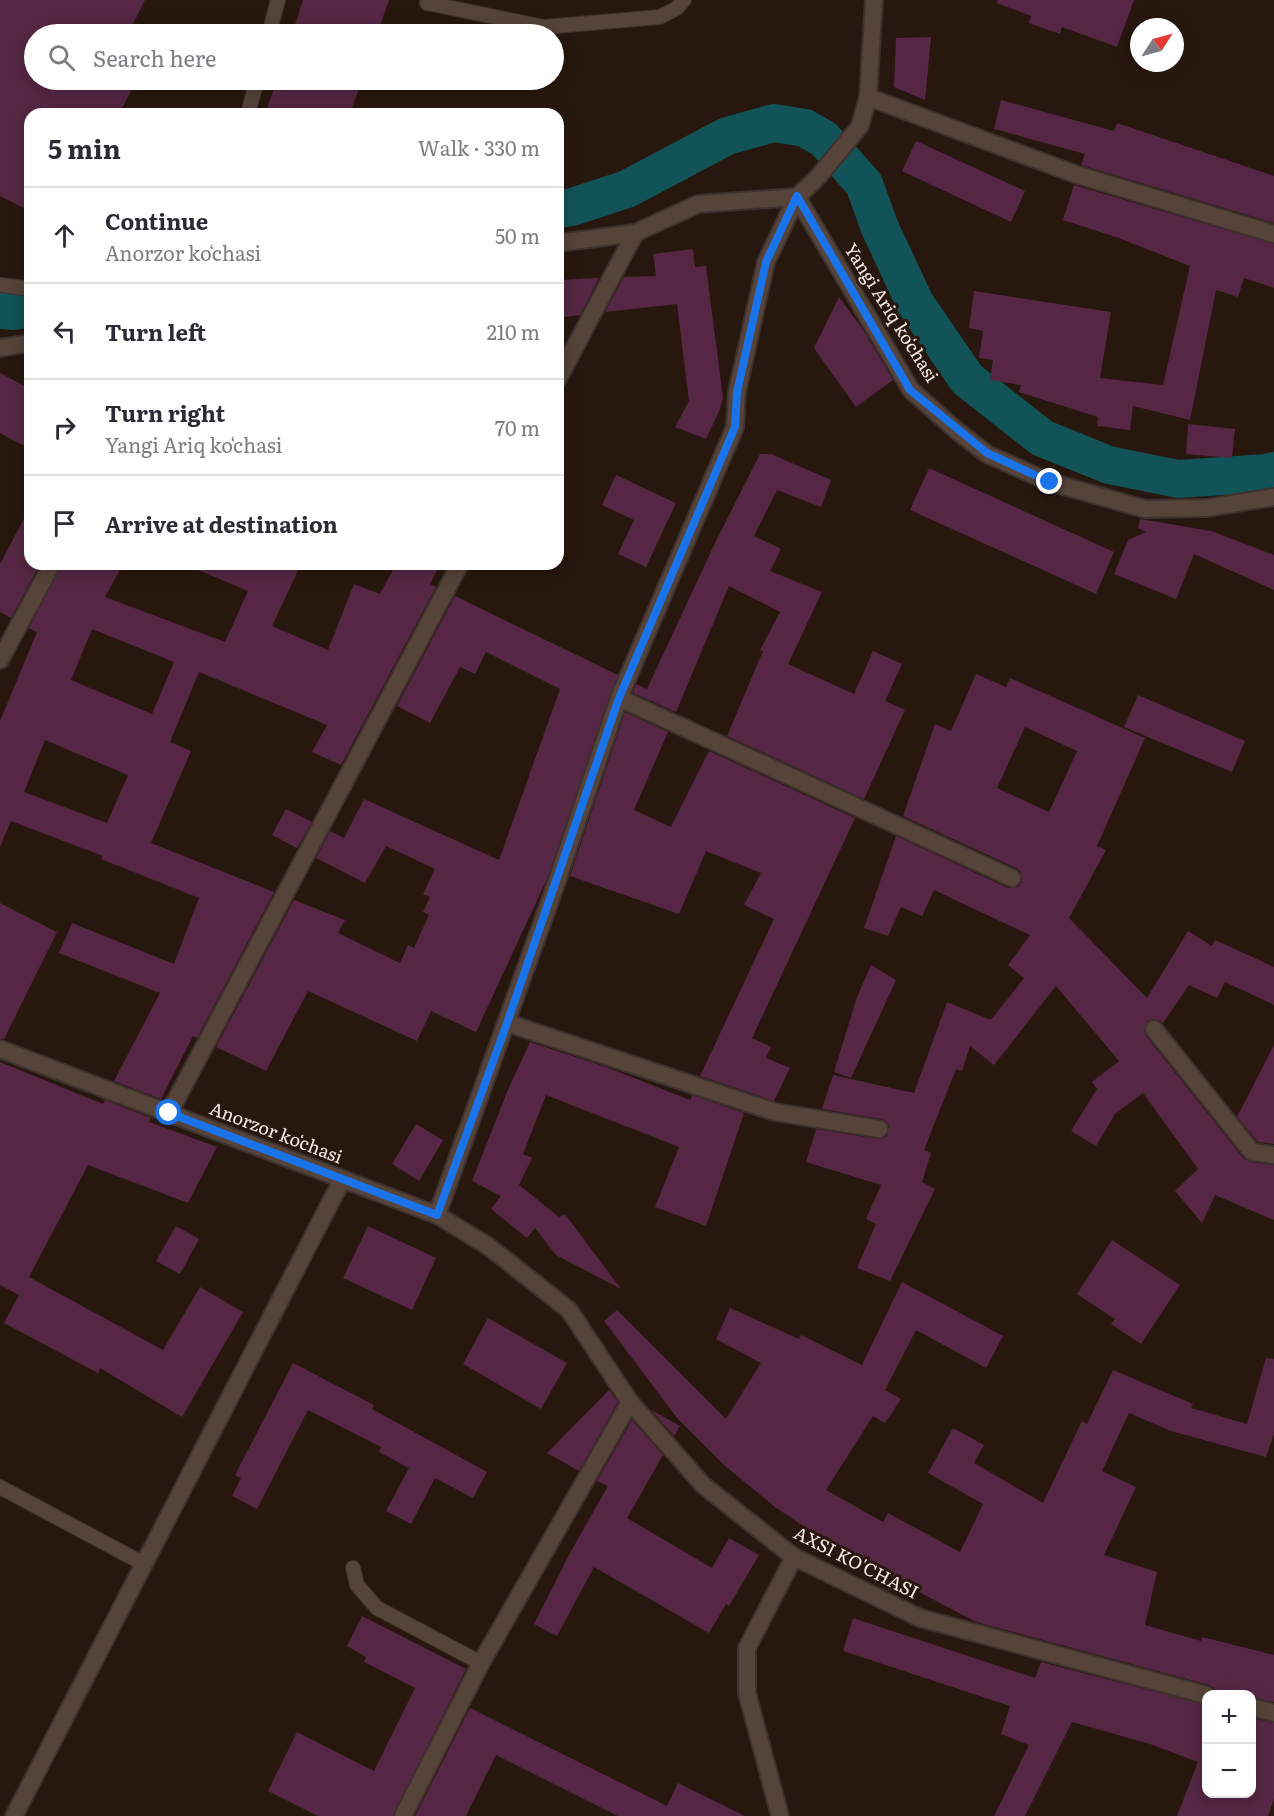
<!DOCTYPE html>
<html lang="en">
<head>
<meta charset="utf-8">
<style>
  :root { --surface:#fff; --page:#f7f7f7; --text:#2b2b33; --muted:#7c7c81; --line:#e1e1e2 }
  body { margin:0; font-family:Literata,serif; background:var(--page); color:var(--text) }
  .controls { position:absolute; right:18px; bottom:18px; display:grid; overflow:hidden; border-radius:12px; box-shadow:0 3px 15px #0003 }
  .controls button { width:54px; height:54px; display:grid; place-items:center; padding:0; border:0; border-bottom:2px solid var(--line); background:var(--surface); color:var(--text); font:30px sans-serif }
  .compass { position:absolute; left:1130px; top:18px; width:54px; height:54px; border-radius:50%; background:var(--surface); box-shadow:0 3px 15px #0003; rotate:54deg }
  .stop { position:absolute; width:18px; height:18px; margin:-14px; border:4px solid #1a73e8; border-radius:50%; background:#fff }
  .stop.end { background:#1a73e8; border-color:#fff; box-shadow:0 2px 6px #0008 }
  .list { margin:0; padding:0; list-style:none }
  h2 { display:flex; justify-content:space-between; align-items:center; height:78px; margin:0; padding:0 24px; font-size:26px }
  h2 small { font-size:20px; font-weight:400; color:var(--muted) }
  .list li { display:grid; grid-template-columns:39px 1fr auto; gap:18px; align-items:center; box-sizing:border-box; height:96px; padding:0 24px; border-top:2px solid var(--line) }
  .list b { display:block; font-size:22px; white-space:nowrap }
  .list p { margin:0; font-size:20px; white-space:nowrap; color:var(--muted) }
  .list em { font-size:20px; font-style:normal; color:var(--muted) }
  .icon { flex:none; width:33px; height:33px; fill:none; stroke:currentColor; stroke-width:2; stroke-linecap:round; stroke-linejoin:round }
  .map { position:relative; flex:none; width:1274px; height:1816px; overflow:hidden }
  .search { position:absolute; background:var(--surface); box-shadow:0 3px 15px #0003; left:24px; top:24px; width:540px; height:66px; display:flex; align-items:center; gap:15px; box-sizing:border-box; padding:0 21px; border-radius:33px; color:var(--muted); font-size:22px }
  .panel { position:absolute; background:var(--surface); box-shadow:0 3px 15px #0003; left:24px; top:108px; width:540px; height:462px; border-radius:18px }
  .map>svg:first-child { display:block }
</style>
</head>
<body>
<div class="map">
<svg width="1274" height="1816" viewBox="0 0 1274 1816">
  <rect width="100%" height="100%" fill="#28170e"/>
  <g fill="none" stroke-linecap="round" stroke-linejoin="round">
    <!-- canal -->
    <g stroke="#115357" stroke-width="38">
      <path d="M558 209 572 207 627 189 727 136 774 123 805 128 824 139 864 184 880 228 915 303 967 379 1042 438 1109 465 1178 479 1267 473 1274 471"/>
      <path d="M0 310 13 311 30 308"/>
    </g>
  </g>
  <!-- building -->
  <g fill="#552744" fill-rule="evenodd">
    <path d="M0 0H145L128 34H34V80H128L135 83 119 114H30V211L0 196Z"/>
    <path d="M303 0H389L377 34H292Z"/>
    <path d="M998 0H1134L1117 47 1062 27 1060 34 1029 23 1031 16 997 3Z"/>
    <path d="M931 37 925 100 894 87 896 38Z"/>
    <path d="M277 80H362L350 114H265Z"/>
    <path d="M1001 100 1114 131 1117 123 1274 176V223L1081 165 1085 154 994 129Z"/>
    <path d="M916 141 1025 191 1011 222 902 171Z"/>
    <path d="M1074 185 1274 244V288L1244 278 1238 297 1216 290 1190 420 1133 406 1130 430 1097 426 1098 417 1019 392 1021 385 990 380 993 360 979 358 983 331 969 328 974 291 1111 312 1100 378 1163 385 1190 266 1116 237 1063 220Z"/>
    <path d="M693 249 695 267 706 266 723 398 720 409 706 439 675 427 689 401 677 304 605 312 624 277 656 276 653 254Z"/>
    <path d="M599 278 580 315 558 318V280Z"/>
    <path d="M839 297 864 331 893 380 856 407 814 348Z"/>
    <path d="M0 373 30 389V449L0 433Z"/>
    <path d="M1188 424 1235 429 1232 458 1186 454Z"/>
    <path d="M760 454H771L831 480 821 507 777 490 754 536 781 549 770 571 822 592 788 664 854 694 873 651 902 664 885 701 905 710 864 799 727 736 763 651 760 650 780 612 729 586 676 712 633 693 636 684 647 689 715 543Z"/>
    <path d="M929 468 1114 552 1096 594 910 510Z"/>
    <path d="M616 475 676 503 646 567 618 554 634 520 602 505Z"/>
    <path d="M30 507V564H40L11 618 0 612V564Z"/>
    <path d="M1140 519 1211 531 1274 555V590L1194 554 1176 599 1114 574 1128 540 1146 532 1138 528Z"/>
    <path d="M62 564H123L105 597 225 642 248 591 184 564H301L272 626 328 650 354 584 380 594 396 564H440L430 584 436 587 341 765 312 752 327 725 199 672 170 742 191 751 151 843 274 892 197 1038 193 1036 161 1099 114 1081 160 993 59 953 72 923 174 964 199 898 101 859 103 856 11 821 0 847V721L37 632 29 628ZM92 629 174 662 152 714 71 680ZM45 740 128 775 107 823 24 792Z"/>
    <path d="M455 596 618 675 547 879 476 1032 431 1011 417 1041 308 991 266 1071 216 1047 294 900 345 920 338 933 400 963 408 945 414 948 429 915 423 912 430 897 423 894 435 869 386 846 365 883 316 858 330 831 344 838 364 799 499 860 560 689 486 652 475 674 460 667 430 723 397 706Z"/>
    <path d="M976 674 1006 687 1010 678 1145 738 1097 846 1106 850 1069 918 1147 998 1188 931 1212 946 1215 940 1274 967V1005L1225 982 1217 998 1189 985 1163 1023 1158 1020 1152 1019 1147 1021 1144 1030 1146 1036 1244 1159 1251 1162 1274 1165V1220L1215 1195 1202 1223 1175 1191 1198 1169 1143 1093 1115 1114 1096 1146 1071 1131 1097 1089 1092 1082 1119 1061 1056 986 994 1065 970 1046 962 1071 956 1069 924 1150 931 1153 922 1182 935 1189 890 1281 857 1268 876 1224 866 1219 881 1185 806 1162 816 1129 878 1139 887 1136 889 1126 886 1121 881 1119 822 1109 833 1075 914 1093 947 1002 991 1020 1024 978 1008 965 1030 935 934 890 922 916 901 907 888 936 864 928 896 836 1008 888 1018 887 1022 882 1021 872 1016 868 903 816 935 724 951 731ZM1025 727 1077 751 1049 812 997 788Z"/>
    <path d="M1138 695 1245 741 1232 772 1124 727Z"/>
    <path d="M625 712 668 732 634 810 671 827 709 751 855 818 752 1038 771 1047 766 1058 790 1068 774 1101 700 1076 774 919 744 905 761 873 706 851 679 914 570 876Z"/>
    <path d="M286 809 312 822 297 848 272 835Z"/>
    <path d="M0 903 57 932 4 1039H0Z"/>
    <path d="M871 965 896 980 851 1078 834 1072 857 997Z"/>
    <path d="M530 1042 606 1067 690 1100 692 1095 744 1113 706 1226 655 1207 679 1147 546 1095 523 1154 532 1158 519 1185 559 1217 565 1214 621 1289 556 1255 535 1228 527 1238 491 1209 501 1196 472 1181 507 1092Z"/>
    <path d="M1274 1045V1144L1258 1142 1237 1117Z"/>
    <path d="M0 1062 103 1104 105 1100 151 1118 149 1122 217 1147 188 1203 88 1165 21 1292 29 1277 163 1350 200 1287 243 1312 182 1417 100 1368 98 1373 4 1323 19 1295 0 1285Z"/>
    <path d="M416 1124 443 1140 419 1181 392 1164Z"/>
    <path d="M176 1226 199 1239 180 1274 156 1261Z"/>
    <path d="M368 1226 436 1258 412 1310 343 1278Z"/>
    <path d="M1112 1240 1180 1285 1141 1344 1111 1324 1115 1319 1077 1294Z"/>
    <path d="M902 1282 1003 1336 986 1368 916 1330 885 1390 901 1399 885 1423 873 1416 826 1490 883 1522 888 1513 960 1552 983 1504 928 1473 953 1428 984 1445 974 1463 1043 1503 1082 1421 1087 1424 1113 1370 1193 1404 1191 1408 1247 1424 1266 1358 1274 1359V1434L1266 1457 1171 1431 1129 1413 1102 1471 1136 1487 1104 1555 1157 1572 1145 1625 1201 1641 1202 1637 1274 1655V1702L1251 1697V1695H1216L1214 1688 1209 1685 976 1622 862 1562 863 1559 818 1533 817 1535 775 1507 724 1465 677 1418 604 1321 617 1310 726 1419 761 1363 716 1339 730 1308 799 1339 801 1335 862 1365Z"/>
    <path d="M488 1318 567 1363 541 1409 463 1364Z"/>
    <path d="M293 1363 374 1405 372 1409 487 1472 473 1498 435 1478 411 1524 386 1511 409 1468 379 1452 381 1447 308 1410 257 1509 232 1496 241 1478 235 1475Z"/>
    <path d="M609 1390 618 1402 579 1471 547 1453Z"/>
    <path d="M651 1410 680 1426 674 1436Z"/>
    <path d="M632 1420 663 1455 627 1518 712 1568 729 1538 759 1555 729 1606 726 1604 709 1633 594 1567 557 1636 534 1624 570 1553 608 1486 597 1481Z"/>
    <path d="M362 1616 466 1669 393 1816H318L268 1791 297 1732 374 1771 415 1688 364 1662 366 1657 347 1646Z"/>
    <path d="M853 1618 1035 1678 1041 1662 1206 1705V1794H1251V1718L1274 1723V1799L1268 1816H1177L1198 1762 1150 1744 1072 1722 1025 1816H994L1029 1745 1001 1734 1010 1706 843 1651Z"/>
    <path d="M470 1708 667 1806 678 1783 745 1816H618L496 1755 466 1816H415Z"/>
  </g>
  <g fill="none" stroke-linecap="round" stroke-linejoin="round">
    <defs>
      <g id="service">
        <path d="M427 3 544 27 660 17 677 8 684 0"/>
        <path d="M269 34 278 0"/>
        <path d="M248 114 257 80"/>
        <path d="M0 285 24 288 30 286"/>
        <path d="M0 1487 144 1564"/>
        <path d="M353 1568 357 1585 377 1608 481 1663"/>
      </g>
      <g id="minor">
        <path d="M868 97 1075 174 1274 234"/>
        <path d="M558 243 635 233 698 204 797 197 911 390 956 430 987 454 1049 482 1145 509 1207 508 1274 497"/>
        <path d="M0 348 30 343"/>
        <path d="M558 379 635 233"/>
        <path d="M0 660 52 564"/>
        <path d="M619 698 1012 878"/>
        <path d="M507 1023 775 1112 879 1129"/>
        <path d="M1154 1029 1252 1152 1274 1155"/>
        <path d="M0 1049 437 1215"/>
        <path d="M169 1113 460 564"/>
        <path d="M403 1816 481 1663 630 1402"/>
        <path d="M780 1816 747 1693V1648L794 1557"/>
      </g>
      <g id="tertiary">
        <path d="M874 0 868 97 860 126 818 177 797 197 766 262 737 392 735 427 619 698 556 884 437 1215 488 1246 569 1310 630 1402 703 1485 794 1557 920 1618 1206 1695"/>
        <path d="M1252 1707 1274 1713"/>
        <path d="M14 1816 342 1180"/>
      </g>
    </defs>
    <!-- service casing -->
    <use href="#service" stroke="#3e312e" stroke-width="16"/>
    <!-- minor casing -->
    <use href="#minor" stroke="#3e312e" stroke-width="20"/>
    <!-- tertiary casing -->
    <use href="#tertiary" stroke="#3e312e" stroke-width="20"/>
    <!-- service -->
    <use href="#service" stroke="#564339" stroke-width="14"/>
    <!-- minor -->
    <use href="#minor" stroke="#564339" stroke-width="16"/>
    <!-- tertiary -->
    <use href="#tertiary" stroke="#564339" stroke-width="16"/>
  </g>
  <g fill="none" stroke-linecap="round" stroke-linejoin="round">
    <!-- route -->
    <path stroke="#1a73e8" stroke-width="8" d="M169 1113 437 1215 507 1023 619 698 735 427 737 392 766 262 797 196 910 390 987 453 1050 482"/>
  </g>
  <g text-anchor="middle" stroke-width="6" stroke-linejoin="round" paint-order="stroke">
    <!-- street labels -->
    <g font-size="18" fill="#f6eae4" stroke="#28170e">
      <text transform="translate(891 313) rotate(58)" y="6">Yangi Ariq koʻchasi</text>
      <text transform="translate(276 1133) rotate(21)" y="6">Anorzor koʻchasi</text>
      <text transform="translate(856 1563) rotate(27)" y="6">AXSI KO'CHASI</text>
    </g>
  </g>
</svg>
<div class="controls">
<button>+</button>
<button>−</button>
</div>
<svg class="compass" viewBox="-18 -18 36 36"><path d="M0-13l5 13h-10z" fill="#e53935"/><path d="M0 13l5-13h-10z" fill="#7c7c81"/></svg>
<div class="stop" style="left:169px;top:1113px"></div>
<div class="stop end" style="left:1050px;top:482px"></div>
<div class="search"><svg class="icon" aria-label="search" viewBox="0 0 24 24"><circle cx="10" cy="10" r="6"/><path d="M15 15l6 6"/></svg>Search here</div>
<section class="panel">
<h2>5 min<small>Walk · 330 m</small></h2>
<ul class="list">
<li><svg class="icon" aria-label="ahead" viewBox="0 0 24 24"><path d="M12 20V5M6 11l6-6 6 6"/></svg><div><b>Continue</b><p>Anorzor koʻchasi</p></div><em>50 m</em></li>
<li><svg class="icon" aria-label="left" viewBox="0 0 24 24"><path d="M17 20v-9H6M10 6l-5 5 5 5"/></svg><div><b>Turn left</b></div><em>210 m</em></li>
<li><svg class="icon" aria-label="right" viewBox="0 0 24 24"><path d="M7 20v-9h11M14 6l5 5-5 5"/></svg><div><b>Turn right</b><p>Yangi Ariq koʻchasi</p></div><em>70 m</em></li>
<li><svg class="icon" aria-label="arrive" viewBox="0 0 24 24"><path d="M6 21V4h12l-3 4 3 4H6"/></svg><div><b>Arrive at destination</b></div></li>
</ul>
</section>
</div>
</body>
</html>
